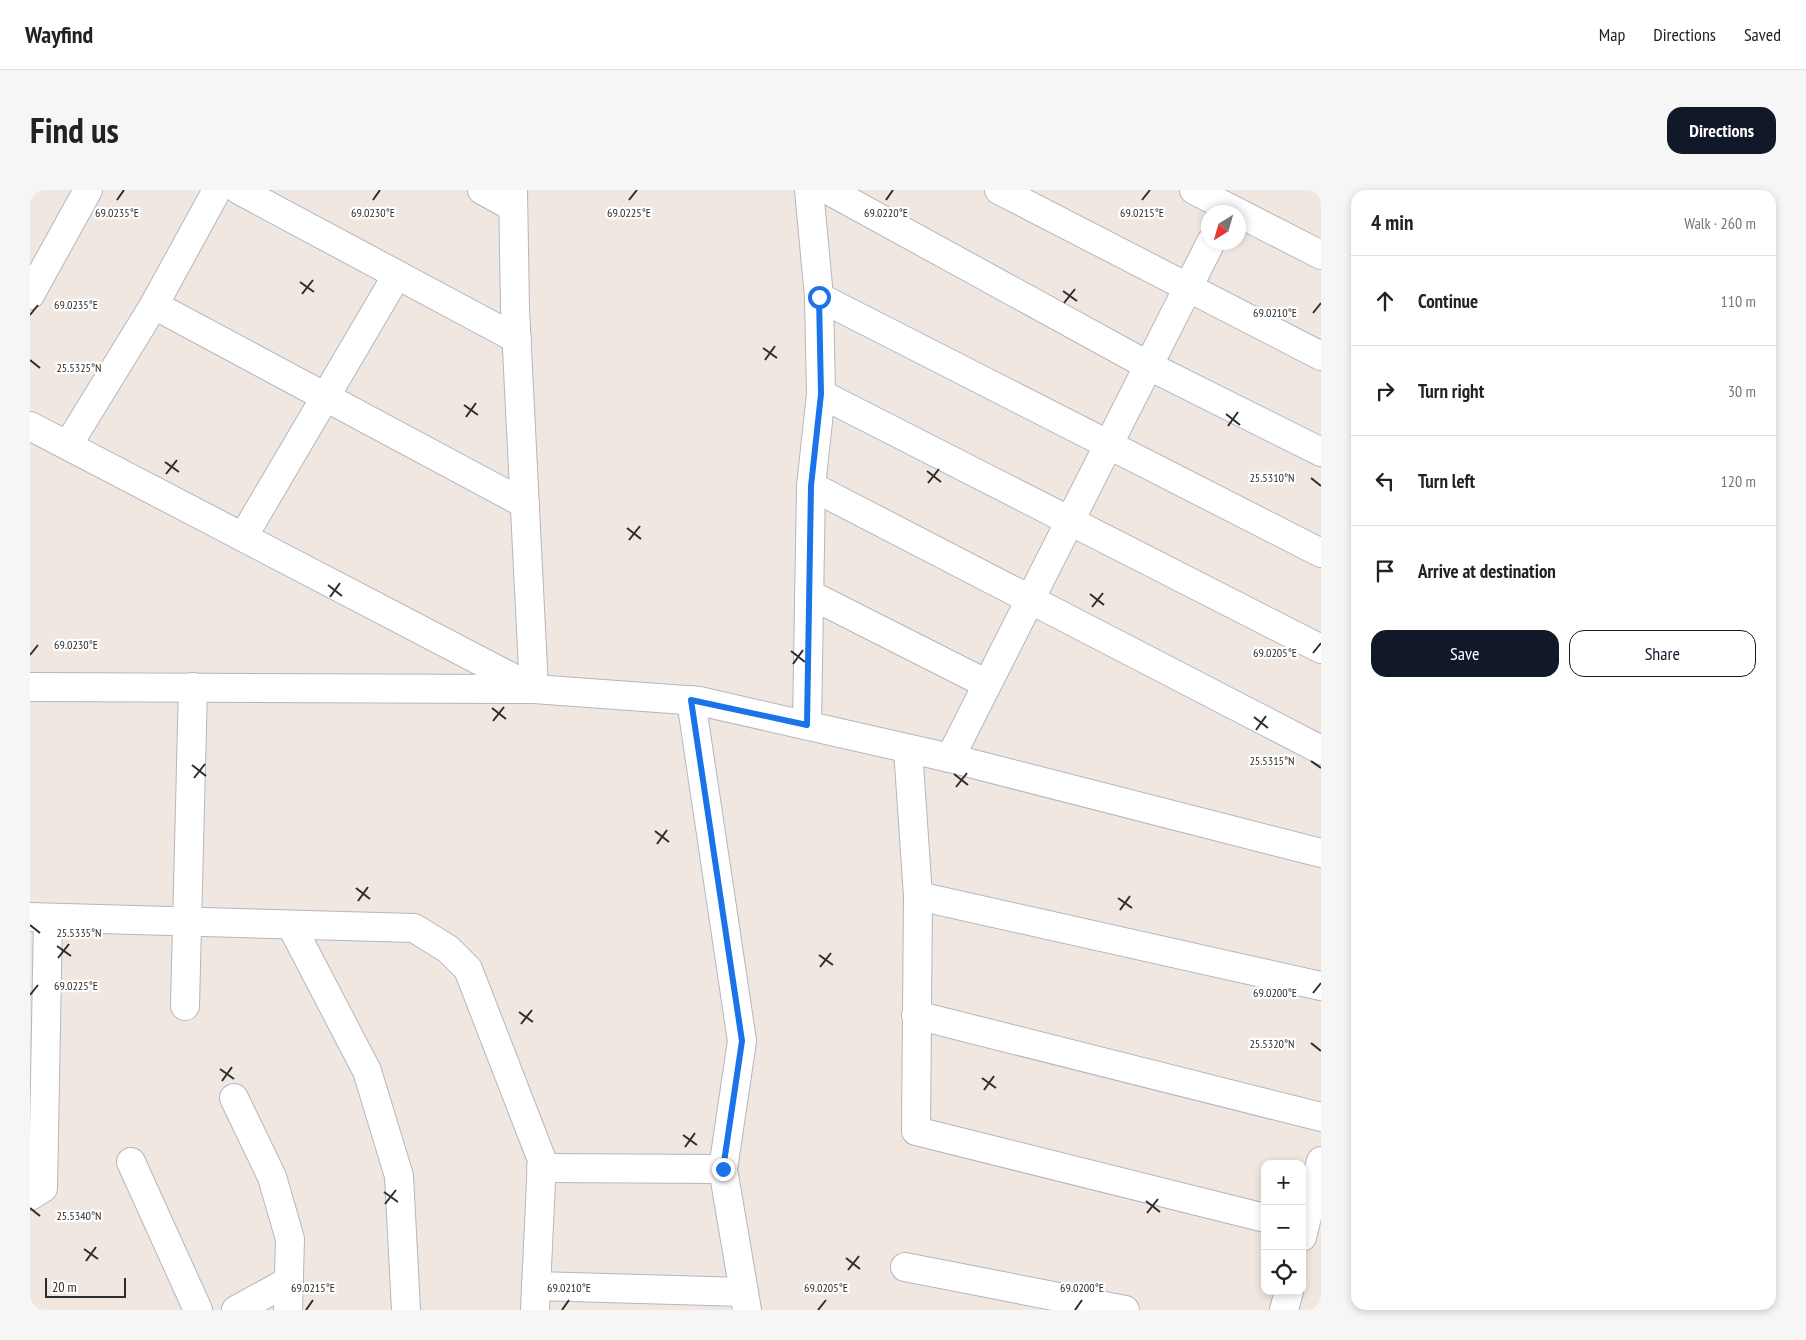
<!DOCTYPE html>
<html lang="en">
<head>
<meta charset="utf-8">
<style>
  :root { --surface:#fff; --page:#f6f6f6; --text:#222; --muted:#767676; --line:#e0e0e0; --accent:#111827 }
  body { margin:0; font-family:"PT Sans Narrow",sans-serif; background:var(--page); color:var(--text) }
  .controls { position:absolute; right:15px; bottom:15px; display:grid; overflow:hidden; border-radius:10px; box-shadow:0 2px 8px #0003 }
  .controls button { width:45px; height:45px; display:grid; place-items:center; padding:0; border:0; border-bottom:1px solid var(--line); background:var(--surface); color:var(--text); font:25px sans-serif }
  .compass { position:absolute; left:1171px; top:15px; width:45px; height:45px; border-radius:50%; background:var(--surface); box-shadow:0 2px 8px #0003; rotate:217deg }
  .scale { position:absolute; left:15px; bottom:12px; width:81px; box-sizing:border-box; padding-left:5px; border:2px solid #2d2d2d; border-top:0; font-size:14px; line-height:18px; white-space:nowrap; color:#2d2d2d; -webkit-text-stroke:4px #fff; paint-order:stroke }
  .stop { position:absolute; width:15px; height:15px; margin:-11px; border:4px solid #1a73e8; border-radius:50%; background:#fff }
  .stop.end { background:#1a73e8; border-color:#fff; box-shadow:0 1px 5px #0008 }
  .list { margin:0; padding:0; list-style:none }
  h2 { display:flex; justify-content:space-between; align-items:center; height:65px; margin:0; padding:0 20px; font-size:21px }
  h2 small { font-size:16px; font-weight:400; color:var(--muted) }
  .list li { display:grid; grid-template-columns:32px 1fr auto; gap:15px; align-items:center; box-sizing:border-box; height:90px; padding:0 20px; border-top:1px solid var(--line) }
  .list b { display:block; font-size:19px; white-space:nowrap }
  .list em { font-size:16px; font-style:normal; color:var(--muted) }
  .actions { display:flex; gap:10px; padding:15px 20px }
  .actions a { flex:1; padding:11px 0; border:1px solid var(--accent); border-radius:15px; text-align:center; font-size:18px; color:var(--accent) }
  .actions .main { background:var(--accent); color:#fff }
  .icon { flex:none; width:28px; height:28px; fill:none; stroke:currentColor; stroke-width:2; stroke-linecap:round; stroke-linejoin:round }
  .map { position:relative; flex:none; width:1291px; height:1120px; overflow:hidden; border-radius:15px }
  header { display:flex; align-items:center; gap:30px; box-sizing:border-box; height:70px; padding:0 25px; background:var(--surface); border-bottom:1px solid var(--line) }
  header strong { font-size:24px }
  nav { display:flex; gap:28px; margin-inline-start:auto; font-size:18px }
  .intro { display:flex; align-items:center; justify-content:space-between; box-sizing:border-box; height:120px; padding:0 30px }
  h1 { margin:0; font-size:35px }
  .button { padding:12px 22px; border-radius:15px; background:var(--accent); color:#fff; font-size:18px; font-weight:700 }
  main { display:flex; gap:30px; padding:0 30px }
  aside { flex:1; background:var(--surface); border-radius:15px; box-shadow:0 2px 8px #0003 }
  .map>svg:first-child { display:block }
</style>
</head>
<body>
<header>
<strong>Wayfind</strong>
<nav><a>Map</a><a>Directions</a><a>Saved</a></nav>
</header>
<div class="intro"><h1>Find us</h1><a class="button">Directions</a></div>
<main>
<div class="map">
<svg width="1291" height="1120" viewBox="0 0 1291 1120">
  <rect width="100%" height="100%" fill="#efe7e0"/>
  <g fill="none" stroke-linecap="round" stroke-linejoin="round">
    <defs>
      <g id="minor">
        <path d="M209 0 487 149"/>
        <path d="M452 0 481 16"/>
        <path d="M798 0 1119 176 1291 262"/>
        <path d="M969 0 1291 166"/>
        <path d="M1164 0 1291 65"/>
        <path d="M0 105 58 0"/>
        <path d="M789 107 1291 363"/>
        <path d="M124 115 495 314"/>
        <path d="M791 204 1291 459"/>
        <path d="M0 236 504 499 485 119 483 0"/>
        <path d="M38 255 124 115 187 0"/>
        <path d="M781 296 1291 560"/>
        <path d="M213 347 367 85"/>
        <path d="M779 404 957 494"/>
        <path d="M0 497 504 499 669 511 920 568 1291 663"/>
        <path d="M661 510 712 851 693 979 717 1120"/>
        <path d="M777 535 781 296 791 204 789 107 779 0"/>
        <path d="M878 559 888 706 886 941 1235 1028"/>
        <path d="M920 568 1181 52"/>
        <path d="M888 706 1291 796"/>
        <path d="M0 727 384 738 418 759 438 779 512 970 505 1120"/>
        <path d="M261 735 337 881 369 986 376 1120"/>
        <path d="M155 816 163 497"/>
        <path d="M886 825 1291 927"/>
        <path d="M204 908 242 987 260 1049 258 1120"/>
        <path d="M101 972 168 1120"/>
        <path d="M511 978 693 979"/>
        <path d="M0 1006 13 998 18 728"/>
        <path d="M1272 1047 1291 971"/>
        <path d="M875 1077 1095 1120"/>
        <path d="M506 1096 714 1102"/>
        <path d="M206 1120 259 1091"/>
        <path d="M1254 1120 1259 1101"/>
      </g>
    </defs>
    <!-- minor casing -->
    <use href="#minor" stroke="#b3b7c1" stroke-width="30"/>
    <!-- minor -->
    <use href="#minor" stroke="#fff" stroke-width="28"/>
  </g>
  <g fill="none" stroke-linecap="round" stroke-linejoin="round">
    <!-- route -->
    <path stroke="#1a73e8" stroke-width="6" d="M693 979 712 851 661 510 777 535 781 296 791 204 789 107"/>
  </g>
  <!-- ticks -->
  <path fill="none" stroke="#2d2d2d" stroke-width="2" d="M87 10 94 0M343 10 350 0M599 10 607 0M856 10 863 0M1112 10 1120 0M270 92 284 102M1033 101 1047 111M272 104 283 90M1034 113 1045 99M1283 123 1291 113M0 125 8 115M733 158 747 168M0 170 10 178M735 170 745 156M434 215 448 225M1196 224 1210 235M436 227 446 213M1198 236 1208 222M135 272 149 282M897 281 911 292M136 284 147 270M1281 288 1291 296M898 293 909 279M597 338 611 349M599 350 610 336M298 395 312 406M1060 404 1074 415M300 407 310 393M1062 417 1073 403M761 461 775 472M1283 463 1291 453M0 465 8 455M763 474 773 460M462 518 476 529M1224 527 1238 538M463 531 474 517M1226 540 1236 526M1281 571 1291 578M162 575 176 586M924 584 938 595M164 588 175 574M926 597 937 583M625 641 639 652M627 654 637 640M326 698 340 709M1088 708 1102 718M328 711 338 697M1090 720 1100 706M0 735 10 743M27 756 41 766M789 765 803 775M28 768 39 754M790 777 801 763M1283 803 1291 793M0 805 8 795M489 822 503 832M491 834 502 820M1281 853 1291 861M190 879 204 889M952 888 966 898M192 891 202 877M954 900 964 886M653 945 667 955M655 957 665 943M354 1002 368 1012M1116 1011 1130 1022M355 1014 366 1000M0 1018 10 1026M1117 1023 1128 1009M54 1059 68 1069M816 1068 830 1079M56 1071 66 1057M818 1080 829 1066M276 1120 283 1110M532 1120 539 1110M788 1120 796 1110M1045 1120 1052 1110"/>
  <g font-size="12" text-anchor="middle" fill="#2d2d2d" stroke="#fff" stroke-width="4.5" stroke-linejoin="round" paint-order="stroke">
    <text x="87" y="27">69.0235°E</text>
    <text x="343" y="27">69.0230°E</text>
    <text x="599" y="27">69.0225°E</text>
    <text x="856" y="27">69.0220°E</text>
    <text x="1112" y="27">69.0215°E</text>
    <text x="46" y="119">69.0235°E</text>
    <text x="1245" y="127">69.0210°E</text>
    <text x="49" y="182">25.5325°N</text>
    <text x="1242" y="292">25.5310°N</text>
    <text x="46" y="459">69.0230°E</text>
    <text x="1245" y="467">69.0205°E</text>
    <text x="1242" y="575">25.5315°N</text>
    <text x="49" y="747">25.5335°N</text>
    <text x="46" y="800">69.0225°E</text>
    <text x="1245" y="807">69.0200°E</text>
    <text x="1242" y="858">25.5320°N</text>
    <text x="49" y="1030">25.5340°N</text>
    <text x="283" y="1102">69.0215°E</text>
    <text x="539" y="1102">69.0210°E</text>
    <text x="796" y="1102">69.0205°E</text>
    <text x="1052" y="1102">69.0200°E</text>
  </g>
</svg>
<div class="controls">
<button>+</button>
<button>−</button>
<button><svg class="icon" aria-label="locate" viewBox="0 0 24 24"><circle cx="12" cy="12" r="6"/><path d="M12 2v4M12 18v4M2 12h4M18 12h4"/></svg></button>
</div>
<svg class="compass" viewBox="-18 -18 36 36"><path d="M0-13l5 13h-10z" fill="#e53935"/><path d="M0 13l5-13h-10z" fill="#767676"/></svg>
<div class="scale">20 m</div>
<div class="stop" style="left:789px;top:107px"></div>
<div class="stop end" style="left:693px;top:979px"></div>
</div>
<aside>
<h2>4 min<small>Walk · 260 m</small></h2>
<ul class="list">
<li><svg class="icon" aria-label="ahead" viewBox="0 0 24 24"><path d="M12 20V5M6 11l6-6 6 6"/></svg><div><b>Continue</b></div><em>110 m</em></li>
<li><svg class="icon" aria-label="right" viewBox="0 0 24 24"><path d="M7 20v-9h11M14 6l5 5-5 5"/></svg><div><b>Turn right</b></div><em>30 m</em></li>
<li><svg class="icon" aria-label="left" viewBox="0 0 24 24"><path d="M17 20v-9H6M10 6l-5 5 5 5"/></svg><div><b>Turn left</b></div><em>120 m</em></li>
<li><svg class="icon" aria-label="arrive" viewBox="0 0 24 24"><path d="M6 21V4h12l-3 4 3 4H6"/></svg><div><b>Arrive at destination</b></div></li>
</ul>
<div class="actions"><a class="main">Save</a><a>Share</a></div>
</aside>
</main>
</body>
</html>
